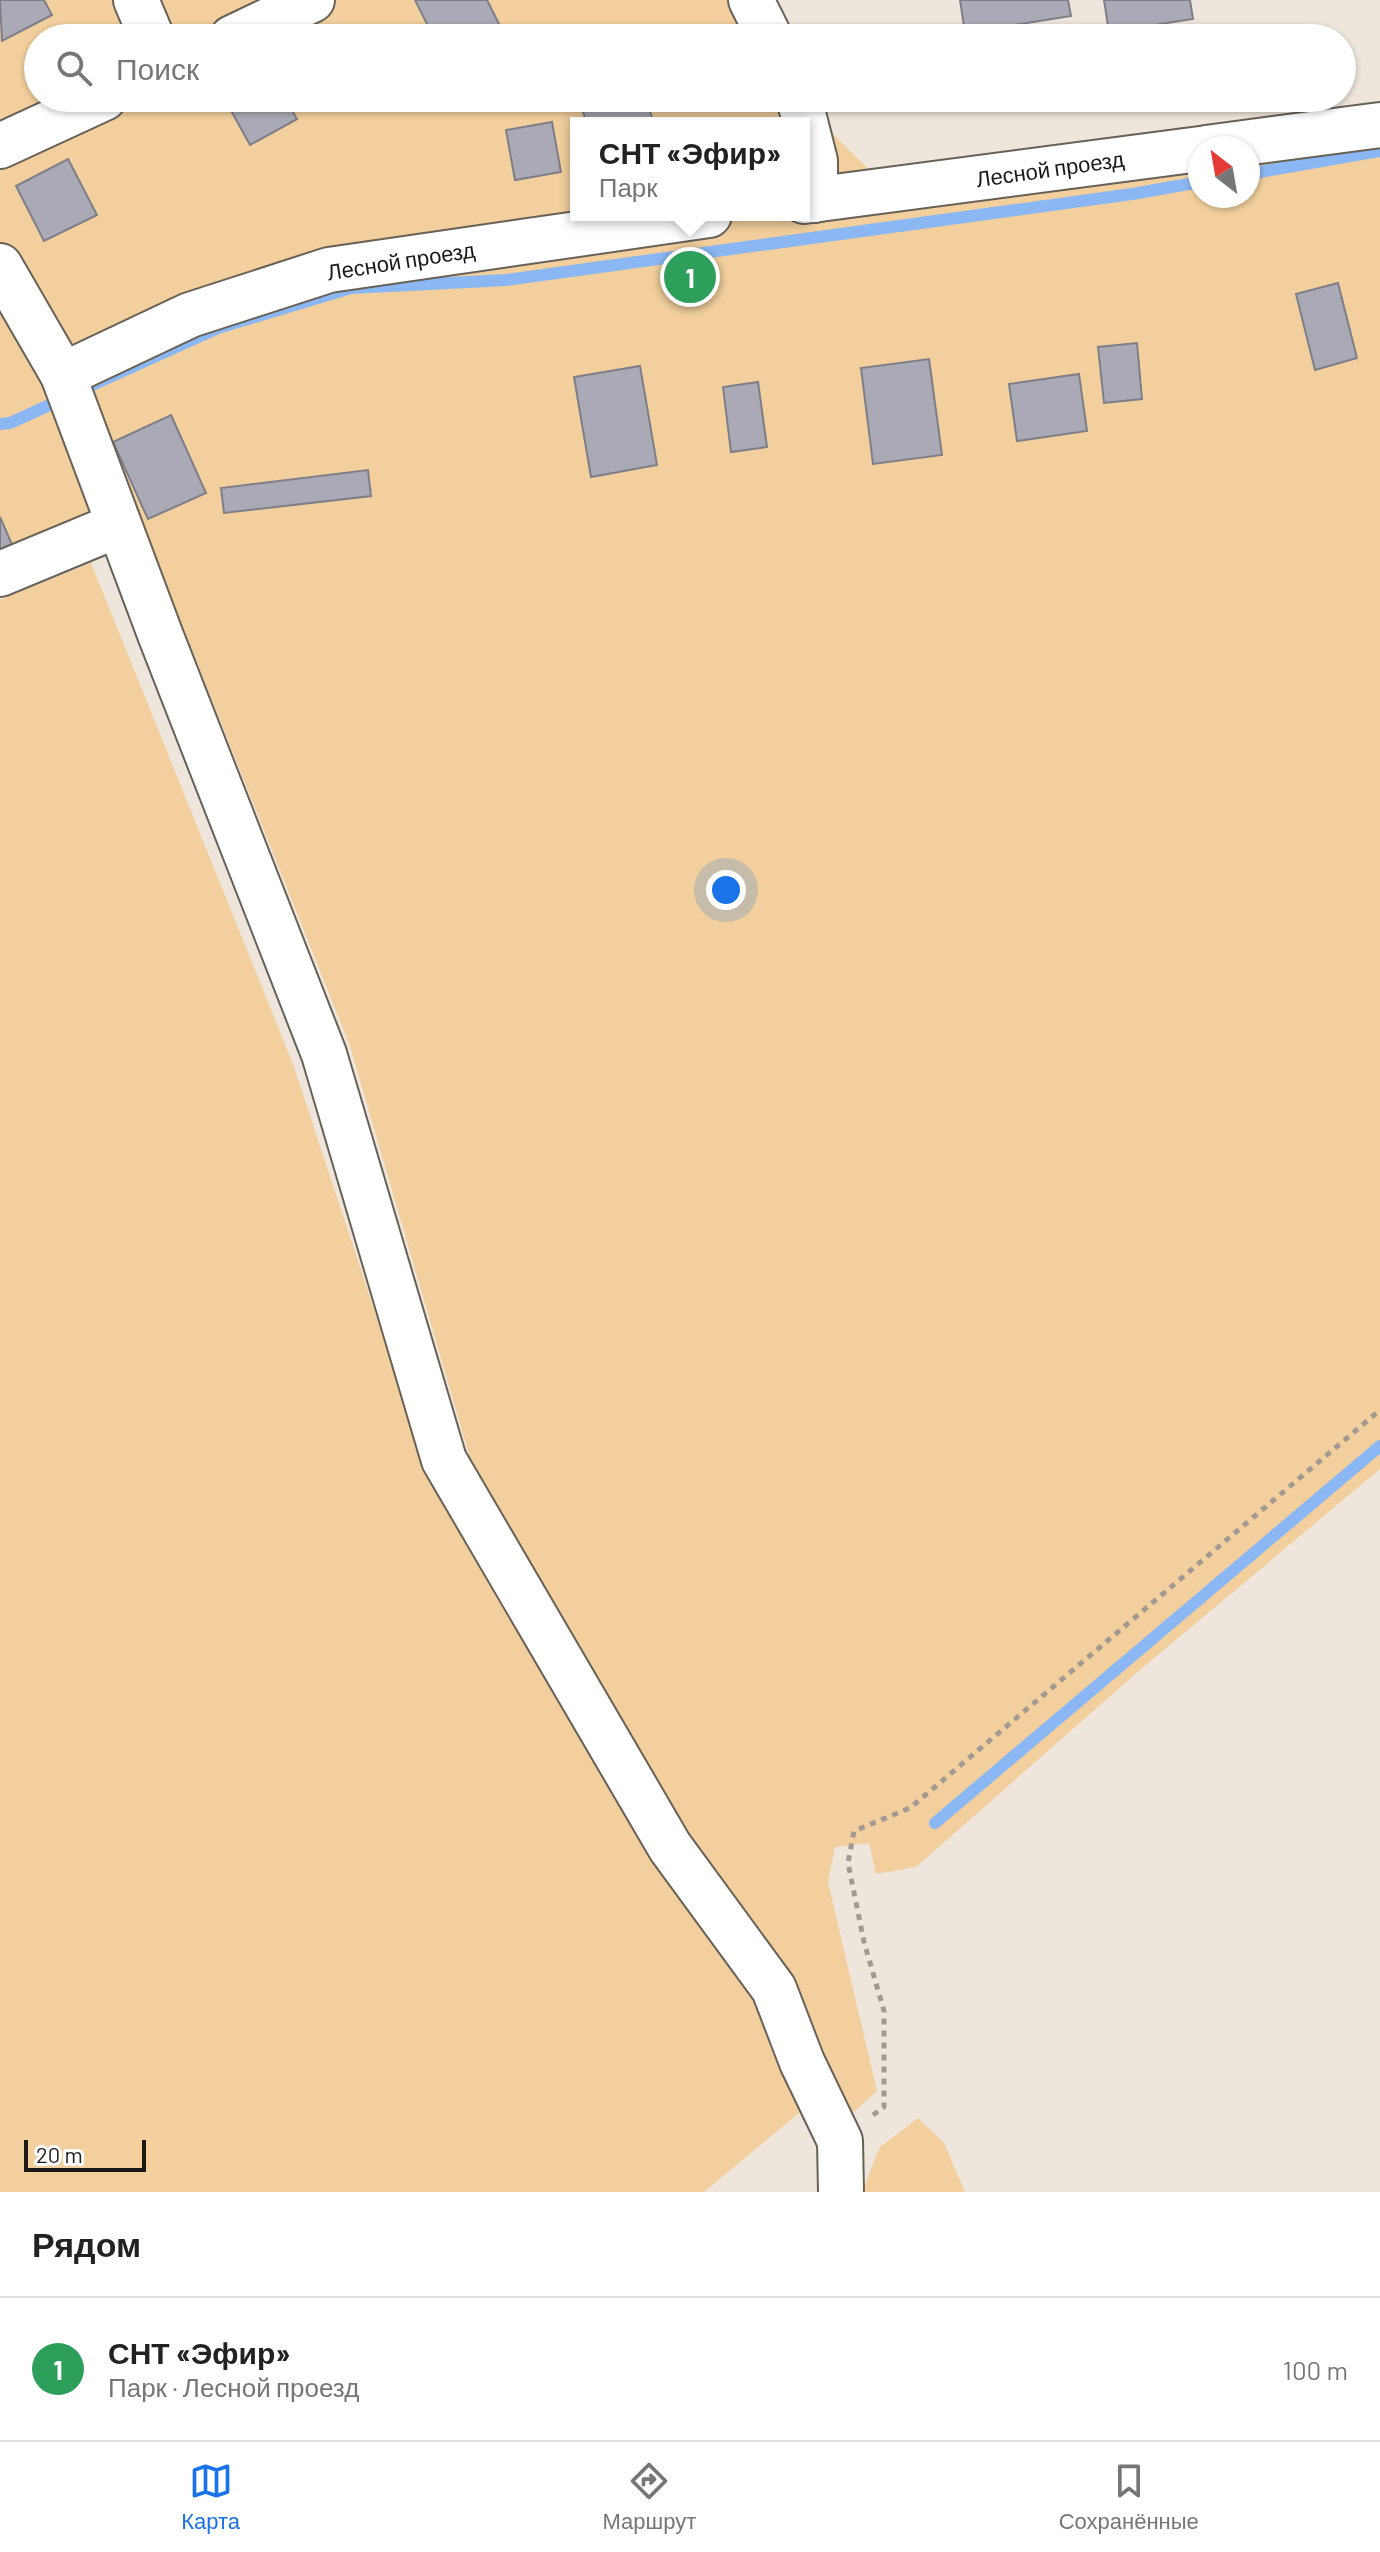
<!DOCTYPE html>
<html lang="ru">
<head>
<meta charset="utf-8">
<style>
  :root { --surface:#fff; --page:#f6f6f6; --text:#222; --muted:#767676; --line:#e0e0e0; --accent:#1a73e8 }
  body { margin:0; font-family:Barlow,sans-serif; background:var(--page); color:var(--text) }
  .compass { position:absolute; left:1188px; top:136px; width:72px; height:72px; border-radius:50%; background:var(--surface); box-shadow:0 2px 6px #0004; rotate:329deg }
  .scale { position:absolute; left:24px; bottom:20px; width:122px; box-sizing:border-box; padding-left:8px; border:4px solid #1b1915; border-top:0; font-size:22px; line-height:28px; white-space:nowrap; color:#1b1915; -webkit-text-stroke:6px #fff; paint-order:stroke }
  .you { position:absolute; left:726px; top:890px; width:28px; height:28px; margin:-20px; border:6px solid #fff; border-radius:50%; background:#1a73e8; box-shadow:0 0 0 12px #1a73e833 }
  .badge { display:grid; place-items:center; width:52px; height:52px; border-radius:50%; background:var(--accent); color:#fff; font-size:26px; font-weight:700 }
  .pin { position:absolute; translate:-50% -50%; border:4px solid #fff; box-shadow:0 2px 8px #0006 }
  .popup { position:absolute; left:570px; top:117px; width:240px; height:104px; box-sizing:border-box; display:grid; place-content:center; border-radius:0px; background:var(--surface); filter:drop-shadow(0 2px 6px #0005); font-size:26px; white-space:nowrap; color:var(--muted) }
  .popup b { font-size:30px; color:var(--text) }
  .popup::after { content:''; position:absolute; left:50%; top:100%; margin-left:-16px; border:16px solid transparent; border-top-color:var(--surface) }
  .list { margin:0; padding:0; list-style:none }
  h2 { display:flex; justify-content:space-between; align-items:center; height:104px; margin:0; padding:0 32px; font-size:34px }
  h2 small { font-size:26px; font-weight:400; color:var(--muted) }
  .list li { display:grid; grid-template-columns:52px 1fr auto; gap:24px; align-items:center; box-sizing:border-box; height:144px; padding:0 32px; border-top:2px solid var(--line) }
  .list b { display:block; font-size:30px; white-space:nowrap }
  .list p { margin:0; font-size:26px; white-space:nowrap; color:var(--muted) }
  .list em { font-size:26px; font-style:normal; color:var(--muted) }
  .icon { flex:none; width:44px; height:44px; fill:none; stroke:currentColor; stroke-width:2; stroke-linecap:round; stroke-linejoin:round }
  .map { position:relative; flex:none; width:1380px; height:2192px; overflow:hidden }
  .search { position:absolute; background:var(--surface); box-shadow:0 2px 6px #0004; left:24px; right:24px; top:24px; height:88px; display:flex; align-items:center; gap:20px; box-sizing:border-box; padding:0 28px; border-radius:44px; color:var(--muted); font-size:30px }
  .sheet { height:248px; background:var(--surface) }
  nav { display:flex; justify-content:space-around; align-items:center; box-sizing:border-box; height:112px; border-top:2px solid var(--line); background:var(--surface); font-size:22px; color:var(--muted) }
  nav a { display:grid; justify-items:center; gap:4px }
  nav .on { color:var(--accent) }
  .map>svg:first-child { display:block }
</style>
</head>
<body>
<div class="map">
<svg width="1380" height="2192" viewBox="0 0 1380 2192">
  <rect width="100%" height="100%" fill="#eee6dc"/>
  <!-- green -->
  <g fill="#f2cf9c" fill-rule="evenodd">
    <path d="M0 0H751L770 38H38V98H799L802 104 894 194 1200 151V196H1248V148L1380 126V1469L1141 1669 916 1867 876 1874 869 1843 835 1847 828 1882 877 2091 855 2111 840 2114 681 1843 470 1458 350 1046 143 527 0 574ZM576 123H804V215H576Z"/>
    <path d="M91 563 293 1064 427 1470 765 1997 805 2108 704 2192H0V600Z"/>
    <path d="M918 2118 944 2143 965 2192H862L880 2147Z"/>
  </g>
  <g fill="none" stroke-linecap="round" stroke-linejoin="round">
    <!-- stream -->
    <g stroke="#8bb7f4" stroke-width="12">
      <path d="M1248 174 1380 151"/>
      <path d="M92 385 218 328 351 288 506 280 1132 194 1200 182"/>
      <path d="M0 424 10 423 65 398"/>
      <path d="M935 1823 1380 1446"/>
    </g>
  </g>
  <!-- building -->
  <g fill="#aaaab6" stroke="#7e7e88" stroke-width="2">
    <path d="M0 0H44L52 15 2 41Z"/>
    <path d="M415 0H487L504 34 495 38H434Z"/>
    <path d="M960 0H1068L1071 16 965 33Z"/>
    <path d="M1104 0H1190L1193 19 1109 32Z"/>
    <path d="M224 98H285L297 119 250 145Z"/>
    <path d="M578 98H645L654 123H587Z"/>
    <path d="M552 122 561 172 515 180 506 130Z"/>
    <path d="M68 159 97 215 44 241 16 186Z"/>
    <path d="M1338 283 1357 358 1315 370 1296 294Z"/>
    <path d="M1137 343 1142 399 1104 403 1098 347Z"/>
    <path d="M929 359 942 455 873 464 861 368Z"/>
    <path d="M640 366 657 465 591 477 574 377Z"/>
    <path d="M1079 374 1087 431 1017 441 1009 384Z"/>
    <path d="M758 382 767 447 731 452 723 387Z"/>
    <path d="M171 415 206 493 148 519 113 442Z"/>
    <path d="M368 470 371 496 224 513 221 488Z"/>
    <path d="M0 517 13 547 0 552Z"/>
  </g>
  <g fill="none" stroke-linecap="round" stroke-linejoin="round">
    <defs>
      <g id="minor">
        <path d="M136 0 152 38"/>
        <path d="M751 0 770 38"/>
        <path d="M232 38 312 0"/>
        <path d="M799 98 815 161V200"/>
        <path d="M0 146 104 98"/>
        <path d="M1206 148 1380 125"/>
        <path d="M804 201 1200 149"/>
        <path d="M0 266 63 375 160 634 324 1054 444 1460 670 1847 774 1989 802 2062 840 2141 841 2192"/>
        <path d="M63 375 190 315 329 270 709 215"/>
        <path d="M0 574 118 525"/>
      </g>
    </defs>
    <!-- minor casing -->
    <use href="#minor" stroke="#676158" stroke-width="48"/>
    <!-- path -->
    <path stroke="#a09a93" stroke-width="5" stroke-dasharray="6 6" stroke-linecap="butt" d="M873 2115 884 2107V2011L864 1942 848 1863 854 1831 910 1808 1380 1410"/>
    <!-- minor -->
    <use href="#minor" stroke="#fff" stroke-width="44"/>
  </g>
  <g text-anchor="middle" stroke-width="6" stroke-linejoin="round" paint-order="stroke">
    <!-- street labels -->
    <g font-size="22" fill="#1b1915" stroke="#fff">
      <text transform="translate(1050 169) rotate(-8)" y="8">Лесной проезд</text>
      <text transform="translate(401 261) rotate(-9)" y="8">Лесной проезд</text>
    </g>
  </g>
</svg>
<svg class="compass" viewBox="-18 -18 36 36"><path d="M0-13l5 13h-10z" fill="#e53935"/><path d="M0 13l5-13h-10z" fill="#767676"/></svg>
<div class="scale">20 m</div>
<div class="you"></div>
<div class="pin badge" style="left:690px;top:277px;background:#2e9e5b">1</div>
<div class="popup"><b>СНТ «Эфир»</b>Парк</div>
<div class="search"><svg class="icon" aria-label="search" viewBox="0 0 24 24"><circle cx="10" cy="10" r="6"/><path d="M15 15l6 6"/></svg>Поиск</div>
</div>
<section class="sheet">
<h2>Рядом<small></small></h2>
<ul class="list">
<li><span class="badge" style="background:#2e9e5b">1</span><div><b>СНТ «Эфир»</b><p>Парк · Лесной проезд</p></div><em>100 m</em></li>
</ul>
</section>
<nav>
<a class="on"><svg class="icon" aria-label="map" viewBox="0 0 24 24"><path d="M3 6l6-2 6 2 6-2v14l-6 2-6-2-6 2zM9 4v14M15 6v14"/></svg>Карта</a>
<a><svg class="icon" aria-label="directions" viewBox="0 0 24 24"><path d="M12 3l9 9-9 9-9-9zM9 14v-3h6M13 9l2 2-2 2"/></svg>Маршрут</a>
<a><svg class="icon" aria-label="saved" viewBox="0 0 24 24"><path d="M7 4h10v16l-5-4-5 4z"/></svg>Сохранённые</a>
</nav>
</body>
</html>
